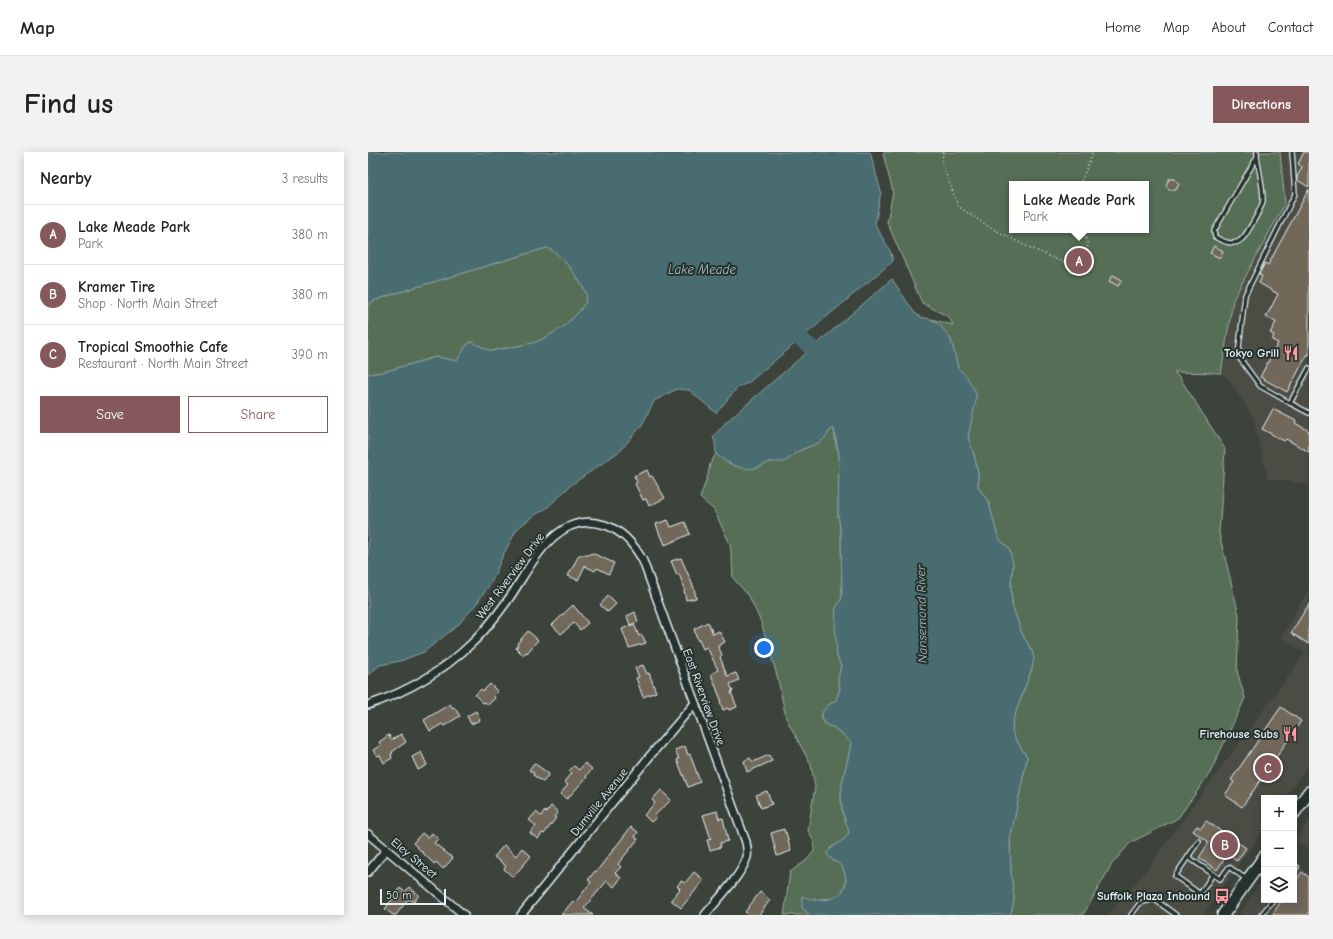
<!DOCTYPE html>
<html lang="en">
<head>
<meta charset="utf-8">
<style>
  :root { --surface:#fff; --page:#f2f2f2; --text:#222; --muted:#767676; --line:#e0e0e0; --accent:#85585c }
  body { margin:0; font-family:"Comic Neue",sans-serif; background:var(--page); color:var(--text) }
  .controls { position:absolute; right:12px; bottom:12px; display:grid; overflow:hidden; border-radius:0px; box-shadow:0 2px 10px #0003 }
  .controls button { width:36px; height:36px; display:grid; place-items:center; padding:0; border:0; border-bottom:1px solid var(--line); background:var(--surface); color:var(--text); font:20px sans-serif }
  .scale { position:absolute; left:12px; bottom:10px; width:66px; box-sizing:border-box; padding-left:4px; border:2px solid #e8f1f8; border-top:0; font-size:11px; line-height:14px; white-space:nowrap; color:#e8f1f8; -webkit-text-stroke:3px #26332d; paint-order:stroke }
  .you { position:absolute; left:396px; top:496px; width:14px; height:14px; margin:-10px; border:3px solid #fff; border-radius:50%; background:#1a73e8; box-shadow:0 0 0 6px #1a73e833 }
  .badge { display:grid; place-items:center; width:26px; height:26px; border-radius:50%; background:var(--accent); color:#fff; font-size:13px; font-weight:700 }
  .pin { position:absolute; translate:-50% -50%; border:2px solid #fff; box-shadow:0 1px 4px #0006 }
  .popup { position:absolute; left:641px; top:29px; width:140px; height:52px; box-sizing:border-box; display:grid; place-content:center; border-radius:0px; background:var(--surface); filter:drop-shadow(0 1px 3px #0005); font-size:13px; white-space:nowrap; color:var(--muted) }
  .popup b { font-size:15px; color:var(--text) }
  .popup::after { content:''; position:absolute; left:50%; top:100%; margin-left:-8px; border:8px solid transparent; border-top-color:var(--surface) }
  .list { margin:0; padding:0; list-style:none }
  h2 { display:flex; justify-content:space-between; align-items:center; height:52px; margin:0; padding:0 16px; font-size:17px }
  h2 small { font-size:13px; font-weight:400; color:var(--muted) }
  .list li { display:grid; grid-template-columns:26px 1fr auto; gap:12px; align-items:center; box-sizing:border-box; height:60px; padding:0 16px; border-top:1px solid var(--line) }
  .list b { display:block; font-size:15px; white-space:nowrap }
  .list p { margin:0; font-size:13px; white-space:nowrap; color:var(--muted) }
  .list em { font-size:13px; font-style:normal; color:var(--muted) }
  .actions { display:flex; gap:8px; padding:12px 16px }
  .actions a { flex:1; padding:9px 0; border:1px solid var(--accent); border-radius:0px; text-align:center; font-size:14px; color:var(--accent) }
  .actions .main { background:var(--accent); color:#fff }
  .icon { flex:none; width:22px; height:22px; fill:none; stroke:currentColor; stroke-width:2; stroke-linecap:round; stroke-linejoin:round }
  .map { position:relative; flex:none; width:941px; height:763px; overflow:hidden; border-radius:0px }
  header { display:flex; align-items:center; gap:24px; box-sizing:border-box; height:56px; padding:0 20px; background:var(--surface); border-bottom:1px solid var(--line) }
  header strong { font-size:19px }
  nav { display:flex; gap:22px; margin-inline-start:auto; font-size:14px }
  .intro { display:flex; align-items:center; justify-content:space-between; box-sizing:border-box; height:96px; padding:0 24px }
  h1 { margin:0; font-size:28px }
  .button { padding:10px 18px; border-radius:0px; background:var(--accent); color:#fff; font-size:14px; font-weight:700 }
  main { display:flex; gap:24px; padding:0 24px }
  aside { flex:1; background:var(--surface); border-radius:0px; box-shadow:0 2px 10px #0003 }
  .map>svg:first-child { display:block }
</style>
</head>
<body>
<header>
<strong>Map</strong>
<nav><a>Home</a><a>Map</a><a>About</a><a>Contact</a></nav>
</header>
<div class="intro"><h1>Find us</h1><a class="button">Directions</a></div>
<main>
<aside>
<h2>Nearby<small>3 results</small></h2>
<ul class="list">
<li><span class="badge">A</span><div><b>Lake Meade Park</b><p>Park</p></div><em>380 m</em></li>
<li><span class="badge">B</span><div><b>Kramer Tire</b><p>Shop · North Main Street</p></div><em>380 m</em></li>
<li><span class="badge">C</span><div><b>Tropical Smoothie Cafe</b><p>Restaurant · North Main Street</p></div><em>390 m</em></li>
</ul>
<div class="actions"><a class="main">Save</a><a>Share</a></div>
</aside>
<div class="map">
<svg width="941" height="763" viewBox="0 0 941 763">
  <rect width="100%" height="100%" fill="#3c433a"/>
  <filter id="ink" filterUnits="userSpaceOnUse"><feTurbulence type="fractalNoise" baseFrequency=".025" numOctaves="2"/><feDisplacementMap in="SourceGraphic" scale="8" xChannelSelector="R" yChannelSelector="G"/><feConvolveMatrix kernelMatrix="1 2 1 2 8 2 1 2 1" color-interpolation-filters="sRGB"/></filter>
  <g filter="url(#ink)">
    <!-- built -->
    <g fill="#4c4e44">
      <path d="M912 0H941V332L900 327 885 265 861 228 853 221 865 148 917 51Z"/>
      <path d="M941 436V612L917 646H896V676L835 763H740L773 725 937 501 914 485Z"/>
      <path d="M941 668V698L927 688Z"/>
      <path d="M926 711 941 721V763H871L896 726V748H926Z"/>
    </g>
    <!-- green -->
    <g fill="#566e54" stroke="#9fb0a6" fill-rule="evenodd">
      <path d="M517 0H912L917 51 865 148 853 221 806 220 812 226 857 297 851 381 871 463 869 519 877 546 842 621 810 666 762 691 744 712 715 763H642L645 754 646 746 643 722 642 688 659 605 646 585 644 579 645 568 664 516V499L654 482 644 453 643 430 645 412 640 395 632 388 629 382 621 351 610 335V321L606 303 600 285 608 243 606 237 598 225 590 216 583 188 573 174 563 167 585 173 581 165 554 151 519 70 525 40 515 2ZM644 32H778V78H644Z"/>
      <path d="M178 96C192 98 214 131 219 143L217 151 210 161 195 175 175 187 166 191 123 199 103 190 98 194 89 209 68 205 15 220 0 222V153L6 149 22 143Z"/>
      <path d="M463 277H466L468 294 471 301 470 363 473 381 474 444 473 448 468 456 469 504 473 514 470 527 472 537 468 548 459 554 454 561V567L458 573 465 575 477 584 483 591C480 612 470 634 474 656 475 664 479 672 481 680 479 688 469 692 462 696L465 709C473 711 475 715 477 722 479 731 476 742 466 746 460 748 451 745 444 748 441 750 437 753 434 756L442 763H416L422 720 439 708 446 699V690L440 678 447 635 443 613 418 566 410 527 393 470 381 444 365 426 364 408 362 392 346 358 332 346 340 323 342 312 348 302C359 312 376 320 391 315 395 313 398 311 403 310 407 309 414 310 418 308 422 307 426 301 431 299 446 291 453 294 463 277Z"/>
    </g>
    <!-- water -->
    <g fill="#496c70" stroke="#89a1a6">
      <path d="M0 0H502L513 40 507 72 523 101 525 109 380 231 370 235 348 261 321 238 309 237 286 249 274 273 252 299 203 333 179 356 165 364 149 377 134 405 124 429 109 451 90 473 56 500 32 509 12 513 0 523V222L15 220 68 205 89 209 98 194 103 190 123 199 165 191 175 187 195 175 210 161 217 151 219 143C214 131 192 98 178 96L22 143 6 149 0 153Z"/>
      <path d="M524 127 546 160 552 165 563 167 573 174 583 188 590 216 598 224 606 237 608 243V248L600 285 606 303 610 321V335L621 351 629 382 632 388 640 395 642 399 645 412 643 430 644 453 654 482 664 499 666 506 664 516 645 568 644 579 646 585 659 605 642 688 643 722 646 746 645 754 642 763H442L434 756V744C438 745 442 748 446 748 459 749 476 746 478 730 478 726 477 719 474 715 470 709 462 709 459 701 465 692 478 690 481 680 479 672 475 664 474 656 470 634 480 613 483 591L477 584 465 575 458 573 454 567V561L459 554 468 548 472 537 470 527 473 514 469 504 467 472 468 456 473 448 474 444 473 381 470 363 471 301C468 293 468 285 466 277H463C452 295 448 290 431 299 426 301 424 305 419 308 414 312 408 309 402 310 398 311 394 314 390 315 376 320 359 312 348 302L347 290 345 285 358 270Z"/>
    </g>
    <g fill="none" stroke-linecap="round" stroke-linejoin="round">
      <!-- river -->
      <path stroke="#496c70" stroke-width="16" d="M416 174 444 196 458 212"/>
    </g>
    <!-- building -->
    <g fill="#71675a" stroke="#e8f1f8">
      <path d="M936 0H941V35L929 28V25L934 15 930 12Z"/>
      <path d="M801 27H807L811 32 808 38H801L798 33Z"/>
      <path d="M941 37V203H939L919 240 892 225 910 191 904 188 906 183 902 181 908 170 898 165 910 142 891 131 894 124 891 122 897 111 900 113Z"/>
      <path d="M846 94 855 99 852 106 842 101Z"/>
      <path d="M745 123 754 128 750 134 741 129Z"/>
      <path d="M905 257 928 269 927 271 941 279V300L918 287 916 289 894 277Z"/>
      <path d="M279 318 282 325 284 324 297 346 281 354 278 347 275 348 267 332 269 330 266 324Z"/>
      <path d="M300 368 303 375 317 370 322 382 297 393 294 385 293 386 288 372Z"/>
      <path d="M224 401 246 411 241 422 229 416 227 419 217 414 210 428 200 424 211 403H220Z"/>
      <path d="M313 406 326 436 328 446 318 448 316 438 317 437 311 422 309 423 303 409Z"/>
      <path d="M240 444 248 452 240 460 232 453Z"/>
      <path d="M941 452V492L923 481Z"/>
      <path d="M205 453 220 471 212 478 206 471 193 482 184 473Z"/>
      <path d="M267 460 270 470 262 473 259 464Z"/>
      <path d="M340 470 345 482 351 479 357 490 350 494 354 503 352 505 359 524 368 521 371 528 362 532 365 539 363 540 369 555 361 558 360 556 355 558 352 549 353 548 343 522 350 518 339 495 335 497 331 488 330 489 326 477Z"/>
      <path d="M266 472 271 484 274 483 278 491 261 496 254 477Z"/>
      <path d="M160 479 170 488 159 501 158 500 155 503 148 496 150 493 149 492Z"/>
      <path d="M275 513 279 522 281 521 288 540 275 545 268 526 271 525 267 516Z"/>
      <path d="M122 532 130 540 126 544 127 546 120 553 117 550 115 551 107 543 113 537 115 539Z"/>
      <path d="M82 552 85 556 86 555 92 564 76 574 74 572 62 579 56 568Z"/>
      <path d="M913 555 933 569 874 655 857 643 866 630 863 628Z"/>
      <path d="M108 559 112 568 103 572 99 564Z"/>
      <path d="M33 582 38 590 24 600 25 601 23 602 24 606 16 611 12 603 9 604 5 598 13 593 11 590 21 583 23 588Z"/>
      <path d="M317 594 320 603 322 602 332 630 320 635 309 608 311 607 307 598Z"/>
      <path d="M53 600 59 613 50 618 44 605Z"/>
      <path d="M401 603 404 609 379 620 376 609 382 606 385 610Z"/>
      <path d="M166 611 181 622 175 630 165 623 166 621 161 618Z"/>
      <path d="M217 611 224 617 218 624 219 625 199 647 192 642 200 633 196 630 203 621 201 619 206 614 211 618Z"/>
      <path d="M293 638 303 648 287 663 289 665 283 670 276 663 287 651 284 648Z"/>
      <path d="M399 639 404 652 393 656 388 643Z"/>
      <path d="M183 654 190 660 186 665 188 666 176 682 174 681 170 687 162 681 168 674 161 668 168 660 173 664 177 659 178 661Z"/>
      <path d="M349 659 351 667 355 666 360 689 352 691 353 695 342 698 339 688 343 687 335 663Z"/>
      <path d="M838 669 878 696 869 709 859 703 849 718 831 706 841 690 825 679 829 674 833 676Z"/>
      <path d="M263 675 270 680 267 685 270 687 250 712 253 715 247 721 253 726 246 735 239 729 216 756 225 763H193L205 749 207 751 223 730 220 728 227 719 228 720Z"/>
      <path d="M416 677 417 681 418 680 423 699 409 704 403 681Z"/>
      <path d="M54 681 60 686 64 681 70 687 66 691 85 706 75 717 68 710 66 712 45 691Z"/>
      <path d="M136 693 148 704 154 696 163 704 145 725 136 717 138 714 126 705Z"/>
      <path d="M326 720 336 728 313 756 303 748 312 737 309 734 313 729 317 731Z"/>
      <path d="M934 720 941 725V763H904L914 748H926V731Z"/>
      <path d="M41 735 51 743 46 750 40 747 28 763H25L17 757 32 736 37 740Z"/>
      <path d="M392 740 402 748 391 763H381L377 760Z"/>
    </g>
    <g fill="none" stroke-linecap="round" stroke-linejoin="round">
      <defs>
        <g id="lane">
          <path d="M889 5 846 79 847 85C873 100 876 85 888 65 890 60 895 53 895 48 895 34 891 19 889 5V0"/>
          <path d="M941 216 922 251 941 261"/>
          <path d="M922 251 892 234 870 204 877 143 927 42 924 0"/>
          <path d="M831 689 807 724 832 742 845 722"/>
          <path d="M820 705 852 727 861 715 878 727"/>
          <path d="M926 719 929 715"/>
          <path d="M763 763 772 751 786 747 808 763"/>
          <path d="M893 763 905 748"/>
        </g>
        <g id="street">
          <path d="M0 553C38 540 74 520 103 492 118 478 130 462 142 445 163 414 188 357 237 373 255 379 266 392 275 409L378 690C379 695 380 700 379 705 374 723 349 748 337 763"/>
          <path d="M0 682 96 763"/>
          <path d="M0 720 18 698"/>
          <path d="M153 763 281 605 327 551"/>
        </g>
        <g id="primary">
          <path d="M926 661 941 640"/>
          <path d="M855 763 896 705"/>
        </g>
      </defs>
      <!-- lane casing -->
      <use href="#lane" stroke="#e8f1f8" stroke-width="6"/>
      <!-- street casing -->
      <use href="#street" stroke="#e8f1f8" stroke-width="10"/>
      <!-- primary casing -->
      <use href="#primary" stroke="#e8f1f8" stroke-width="14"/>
      <!-- path -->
      <g stroke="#e8f1f8" stroke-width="1.5" stroke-dasharray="1 3" stroke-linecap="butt">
        <path d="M575 0 574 11 590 54 616 72 656 93 699 112 714 110C722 98 721 91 714 78"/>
        <path d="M712 32 725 0"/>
      </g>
      <!-- lane -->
      <use href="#lane" stroke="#26332d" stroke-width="3.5"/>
      <!-- street -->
      <use href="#street" stroke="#26332d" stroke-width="7"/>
      <!-- primary -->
      <use href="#primary" stroke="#26332d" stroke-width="11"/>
    </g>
  </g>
  <!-- icons -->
  <defs>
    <symbol id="restaurant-bare" viewBox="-9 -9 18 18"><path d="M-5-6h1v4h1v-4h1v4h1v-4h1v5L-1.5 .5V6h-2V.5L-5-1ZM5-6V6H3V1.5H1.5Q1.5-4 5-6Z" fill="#ff9aa2" stroke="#26332d" stroke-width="2.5" paint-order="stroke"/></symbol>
    <symbol id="bus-bare" viewBox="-9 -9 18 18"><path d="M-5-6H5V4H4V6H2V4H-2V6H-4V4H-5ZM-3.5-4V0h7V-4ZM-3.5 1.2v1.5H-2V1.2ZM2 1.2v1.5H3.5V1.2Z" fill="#ff9aa2" stroke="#26332d" stroke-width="2.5" paint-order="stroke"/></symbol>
  </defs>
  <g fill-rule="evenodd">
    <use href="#restaurant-bare" x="912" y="190" width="22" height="22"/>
    <use href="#restaurant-bare" x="911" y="571" width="22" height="22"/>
    <use href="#bus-bare" x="843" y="733" width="22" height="22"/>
  </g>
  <g text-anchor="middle" stroke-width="4" stroke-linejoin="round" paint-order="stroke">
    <!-- poi labels -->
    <g font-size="12" font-weight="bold" fill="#e8f1f8" stroke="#26332d" text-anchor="end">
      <text x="911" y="205">Tokyo Grill</text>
      <text x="910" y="586">Firehouse Subs</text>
      <text x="842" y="748">Suffolk Plaza Inbound</text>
    </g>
    <!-- street labels -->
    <g font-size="12" fill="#e8f1f8" stroke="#26332d">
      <text transform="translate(142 424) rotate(-53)" y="4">West Riverview Drive</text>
      <text transform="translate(336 545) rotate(70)" y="4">East Riverview Drive</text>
      <text transform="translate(231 650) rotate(-51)" y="4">Dumville Avenue</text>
      <text transform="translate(46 706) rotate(40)" y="4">Eley Street</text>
    </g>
    <!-- water labels -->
    <g font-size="13" font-style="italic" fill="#a8bcc2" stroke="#26332d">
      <text x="334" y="122">Lake Meade</text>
      <text transform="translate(553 462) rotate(-91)" y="5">Nansemond River</text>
    </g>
  </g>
</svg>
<div class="controls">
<button>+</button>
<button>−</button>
<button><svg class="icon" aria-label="layers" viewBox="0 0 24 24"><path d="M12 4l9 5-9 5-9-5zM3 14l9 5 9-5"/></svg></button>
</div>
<div class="scale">50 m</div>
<div class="you"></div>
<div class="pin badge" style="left:711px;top:109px">A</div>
<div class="popup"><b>Lake Meade Park</b>Park</div>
<div class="pin badge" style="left:857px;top:693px">B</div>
<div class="pin badge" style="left:900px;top:616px">C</div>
</div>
</main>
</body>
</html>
